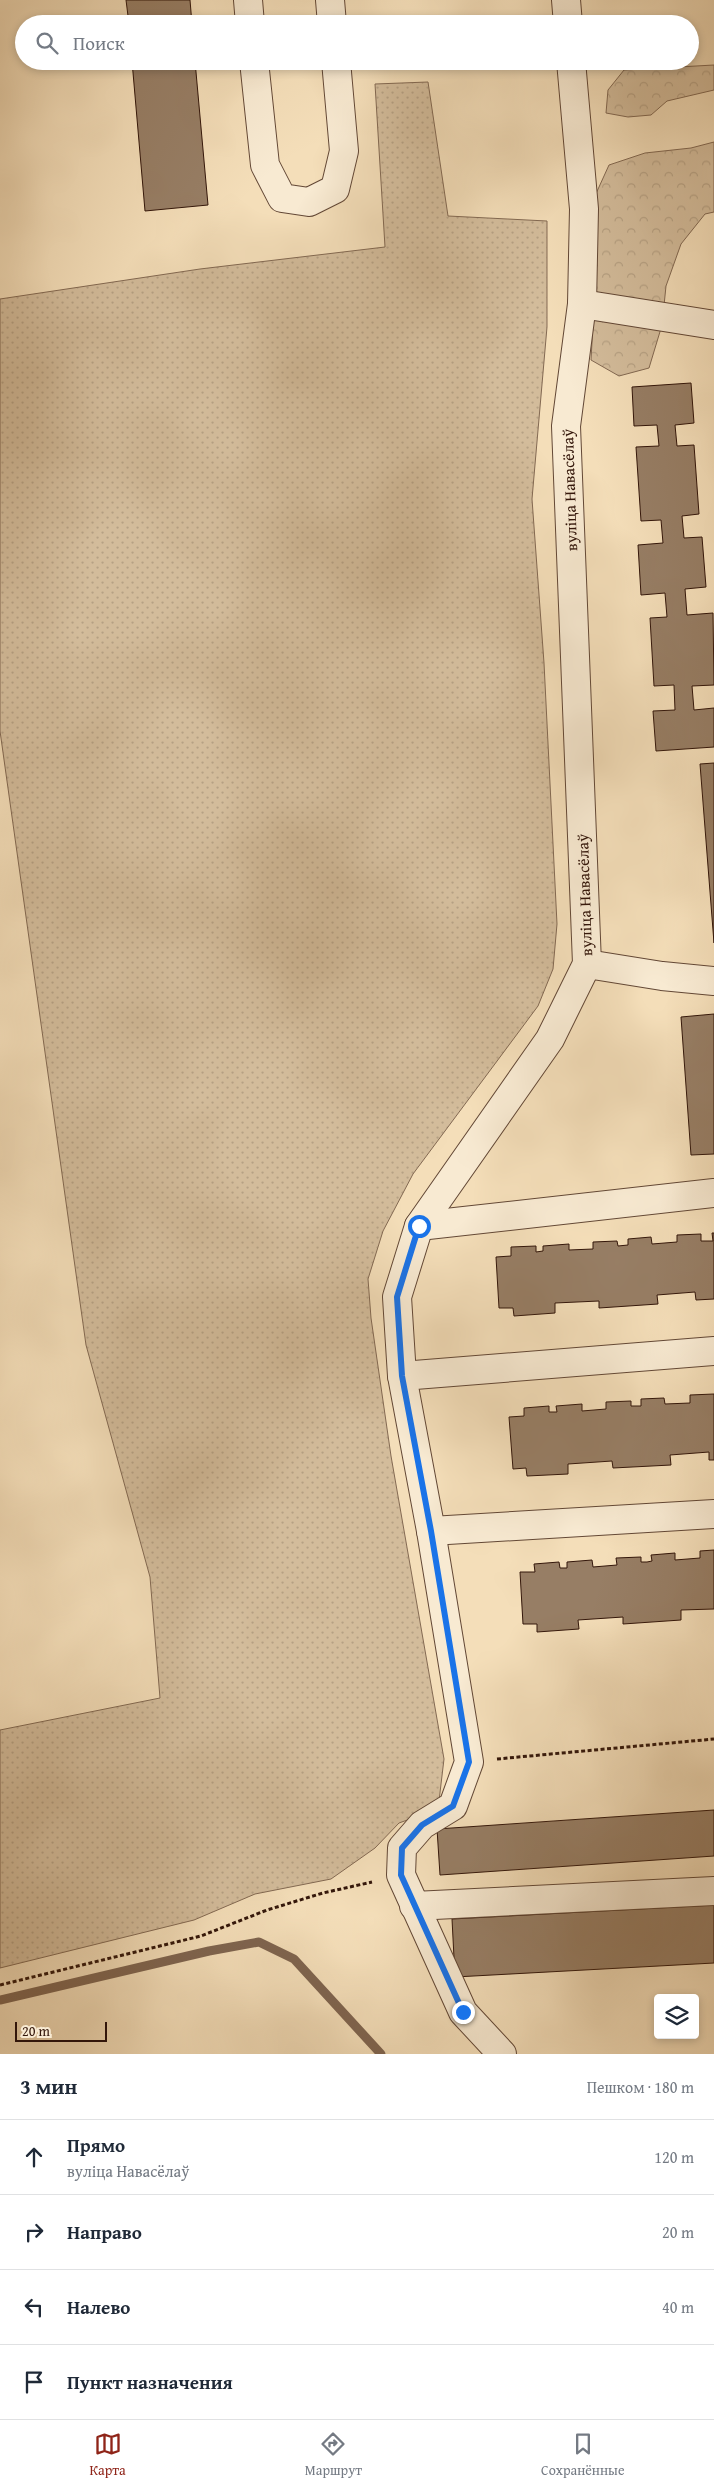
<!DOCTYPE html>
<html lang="ru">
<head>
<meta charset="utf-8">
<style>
  :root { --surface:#fff; --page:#f2f2f3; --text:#1f2937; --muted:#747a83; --line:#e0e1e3; --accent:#8f2418 }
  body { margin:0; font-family:"Gentium Book Plus",serif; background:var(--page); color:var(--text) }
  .controls { position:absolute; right:15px; bottom:15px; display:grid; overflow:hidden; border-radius:5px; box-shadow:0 2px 8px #0003 }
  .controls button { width:45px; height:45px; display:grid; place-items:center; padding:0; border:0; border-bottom:1px solid var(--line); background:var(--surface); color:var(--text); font:25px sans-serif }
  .scale { position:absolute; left:15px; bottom:12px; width:92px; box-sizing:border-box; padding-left:5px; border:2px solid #33160a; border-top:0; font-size:14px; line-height:18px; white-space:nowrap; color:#33160a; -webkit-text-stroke:4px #f8ead2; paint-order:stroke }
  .stop { position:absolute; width:15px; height:15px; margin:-11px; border:4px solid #1a73e8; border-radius:50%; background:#fff }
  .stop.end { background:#1a73e8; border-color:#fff; box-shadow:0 1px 5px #0008 }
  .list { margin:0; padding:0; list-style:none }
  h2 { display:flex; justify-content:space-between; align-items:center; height:65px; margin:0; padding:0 20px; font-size:21px }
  h2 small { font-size:16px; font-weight:400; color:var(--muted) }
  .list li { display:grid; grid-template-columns:32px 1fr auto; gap:15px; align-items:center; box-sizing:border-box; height:75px; padding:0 20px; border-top:1px solid var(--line) }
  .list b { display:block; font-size:19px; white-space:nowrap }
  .list p { margin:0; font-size:16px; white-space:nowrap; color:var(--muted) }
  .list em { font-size:16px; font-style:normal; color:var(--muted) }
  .icon { flex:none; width:28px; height:28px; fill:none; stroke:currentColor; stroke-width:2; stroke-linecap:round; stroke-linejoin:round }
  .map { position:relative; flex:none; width:714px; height:2054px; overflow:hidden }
  .search { position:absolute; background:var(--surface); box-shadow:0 2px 8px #0003; left:15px; right:15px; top:15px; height:55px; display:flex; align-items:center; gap:12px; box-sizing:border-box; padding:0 18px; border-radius:28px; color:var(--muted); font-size:19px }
  .sheet { height:365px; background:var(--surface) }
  nav { display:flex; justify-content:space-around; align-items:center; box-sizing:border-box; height:70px; border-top:1px solid var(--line); background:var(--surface); font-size:14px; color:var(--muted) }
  nav a { display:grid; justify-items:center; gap:2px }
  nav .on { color:var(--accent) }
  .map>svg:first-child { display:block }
</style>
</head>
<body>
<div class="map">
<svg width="714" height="2054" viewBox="0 0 714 2054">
  <defs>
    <pattern id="forest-crowns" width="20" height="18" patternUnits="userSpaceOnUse" patternTransform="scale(1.25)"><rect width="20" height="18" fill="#d3bc9b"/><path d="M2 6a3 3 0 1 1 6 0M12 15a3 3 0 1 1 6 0" fill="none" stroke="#b6a184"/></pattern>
    <pattern id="garden-dots" width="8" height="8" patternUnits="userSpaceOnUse" patternTransform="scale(1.25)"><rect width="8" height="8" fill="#d3bc9b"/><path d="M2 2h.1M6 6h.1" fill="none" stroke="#b6a184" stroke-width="1.8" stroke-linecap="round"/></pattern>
  </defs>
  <rect width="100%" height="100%" fill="#f4deb9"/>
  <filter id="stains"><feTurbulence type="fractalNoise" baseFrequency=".004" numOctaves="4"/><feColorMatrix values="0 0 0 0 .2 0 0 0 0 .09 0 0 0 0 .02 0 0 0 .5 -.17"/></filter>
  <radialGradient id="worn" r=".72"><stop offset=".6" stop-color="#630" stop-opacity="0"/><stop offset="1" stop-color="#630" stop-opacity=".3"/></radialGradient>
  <!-- forest -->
  <g fill="url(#forest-crowns)" stroke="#836952">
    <path d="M714 65V90L667 101 651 115 628 117 606 113 608 90 624 70Z"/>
    <path d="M714 142V212L705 214 681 244 666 286 662 325 649 368 619 376 591 360 594 306V198L609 165 645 153 691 148Z"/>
  </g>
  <!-- garden -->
  <path fill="url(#garden-dots)" stroke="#836952" d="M428 82 448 216 547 221V327L532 499 544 663 557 924 553 969 538 1006 413 1174 383 1231 368 1279 371 1318 391 1456 444 1759 439 1801 424 1814 399 1823 375 1848 331 1879 255 1894 194 1920 0 1968V1730L160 1698 150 1577 86 1345 0 731V299L200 269 385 247 375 84Z"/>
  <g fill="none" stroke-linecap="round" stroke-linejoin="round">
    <!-- stream -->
    <path stroke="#7f6550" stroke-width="9" d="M0 2000 209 1951 259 1942 294 1959 381 2054"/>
  </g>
  <!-- building -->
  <g fill="#977e65" stroke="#33160a">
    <path d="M126 0H190L192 24H129Z"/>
    <path d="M132 61H195L208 205 145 211Z"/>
    <path d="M691 383 694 423 675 425 677 446 694 445 699 514 682 516 684 538 702 537 706 587 685 589 687 615 713 613 714 685 692 686 694 710 714 708V747L656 751 653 711 675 710 674 685 654 686 650 618 667 617 665 593 641 595 638 545 663 543 661 520 641 521 636 447 659 446 657 425 634 426 632 387Z"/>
    <path d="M714 763V943L700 764Z"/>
    <path d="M714 1014V1154L691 1155 681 1017Z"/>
    <path d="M712 1233H714V1299L696 1300 695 1292 657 1295 658 1304 599 1308V1301L555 1303V1313L514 1316 513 1308H499L496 1257 511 1256V1247L536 1246V1252L543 1251V1246L569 1244V1250L593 1249V1242L617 1241 618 1246 628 1245V1239L651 1237 652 1244 677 1242V1235L701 1234V1241H713Z"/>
    <path d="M714 1394V1460H709V1452L670 1455 671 1465 613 1468 612 1461 568 1464V1474L527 1476 526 1468 513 1469 509 1417 524 1416V1408L549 1406V1412H557L556 1406 582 1404V1411L606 1409V1402L631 1401V1406H641V1399L664 1398 665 1404 690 1403V1395Z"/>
    <path d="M714 1550V1609L681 1610V1620L623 1624V1617L578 1620 579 1629 537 1632V1624H523L520 1572H535L534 1564 559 1562 560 1568H567V1562L592 1560 593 1567 617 1565 616 1558 641 1557V1562H647L652 1561 651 1555 675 1553V1560L700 1558V1551Z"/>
    <path d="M714 1810V1856L440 1875 437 1829Z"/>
    <path d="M714 1905V1963L455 1977 452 1919Z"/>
  </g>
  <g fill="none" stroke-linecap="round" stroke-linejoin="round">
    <defs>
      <g id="minor">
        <path d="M248 0 250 24"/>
        <path d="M330 0 332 24"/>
        <path d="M566 0 568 24"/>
        <path d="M254 61 265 165 282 198 309 202 335 189 344 151 336 61"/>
        <path d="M582 304 714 325"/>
        <path d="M587 964 662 976 714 981"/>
        <path d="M419 1226 714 1193"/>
        <path d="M402 1376 714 1351"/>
        <path d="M431 1531 714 1514"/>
        <path d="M414 1906 714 1891"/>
        <path d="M502 2054 463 2012 401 1875 402 1848 422 1825 453 1806 469 1762 431 1531 402 1376 397 1297 419 1226 550 1039 587 964 566 426 582 304 584 209 571 61"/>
      </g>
    </defs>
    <!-- minor casing -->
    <use href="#minor" stroke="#634836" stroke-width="30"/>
    <!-- path -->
    <g stroke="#33160a" stroke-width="3" stroke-dasharray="4 2.5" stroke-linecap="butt">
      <path d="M497 1759 714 1739"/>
      <path d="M0 1985 201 1936 267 1910 323 1893 372 1882"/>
    </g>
    <!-- minor -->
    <use href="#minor" stroke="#f8ead2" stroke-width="28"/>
  </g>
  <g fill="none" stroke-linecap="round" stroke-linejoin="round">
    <!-- route -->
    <path stroke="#1a73e8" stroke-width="6" d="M419 1226 397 1297 402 1376 431 1531 469 1762 453 1806 422 1825 402 1848 401 1875 463 2012"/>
  </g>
  <g text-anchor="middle" stroke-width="5" stroke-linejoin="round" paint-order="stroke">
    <!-- street labels -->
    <g font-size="16" fill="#33160a" stroke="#f8ead2">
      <text transform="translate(569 490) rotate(-92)" y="6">вуліца Навасёлаў</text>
      <text transform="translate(584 895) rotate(-92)" y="6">вуліца Навасёлаў</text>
    </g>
  </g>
  <rect width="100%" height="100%" filter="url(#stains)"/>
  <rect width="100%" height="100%" fill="url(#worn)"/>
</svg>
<div class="controls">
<button><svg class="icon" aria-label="layers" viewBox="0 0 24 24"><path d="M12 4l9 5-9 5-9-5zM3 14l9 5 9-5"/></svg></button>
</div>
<div class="scale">20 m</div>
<div class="stop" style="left:419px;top:1226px"></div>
<div class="stop end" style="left:463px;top:2012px"></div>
<div class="search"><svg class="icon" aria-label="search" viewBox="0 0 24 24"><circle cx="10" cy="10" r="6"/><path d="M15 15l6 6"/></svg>Поиск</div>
</div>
<section class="sheet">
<h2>3 мин<small>Пешком · 180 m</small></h2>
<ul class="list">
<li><svg class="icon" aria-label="ahead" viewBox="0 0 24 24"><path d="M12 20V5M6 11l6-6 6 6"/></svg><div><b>Прямо</b><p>вуліца Навасёлаў</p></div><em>120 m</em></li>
<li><svg class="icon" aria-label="right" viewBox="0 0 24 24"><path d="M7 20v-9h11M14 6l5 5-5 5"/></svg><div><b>Направо</b></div><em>20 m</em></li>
<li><svg class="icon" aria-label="left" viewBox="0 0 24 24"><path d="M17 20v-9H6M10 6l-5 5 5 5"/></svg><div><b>Налево</b></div><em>40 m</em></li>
<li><svg class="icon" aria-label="arrive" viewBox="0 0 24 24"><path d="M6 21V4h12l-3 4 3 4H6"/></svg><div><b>Пункт назначения</b></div></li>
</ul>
</section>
<nav>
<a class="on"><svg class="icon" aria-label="map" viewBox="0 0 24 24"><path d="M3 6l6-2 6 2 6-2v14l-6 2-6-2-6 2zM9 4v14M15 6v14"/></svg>Карта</a>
<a><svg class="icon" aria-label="directions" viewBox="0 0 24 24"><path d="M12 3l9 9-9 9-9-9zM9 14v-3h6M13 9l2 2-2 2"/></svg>Маршрут</a>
<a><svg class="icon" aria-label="saved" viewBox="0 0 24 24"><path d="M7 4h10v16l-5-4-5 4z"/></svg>Сохранённые</a>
</nav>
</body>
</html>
